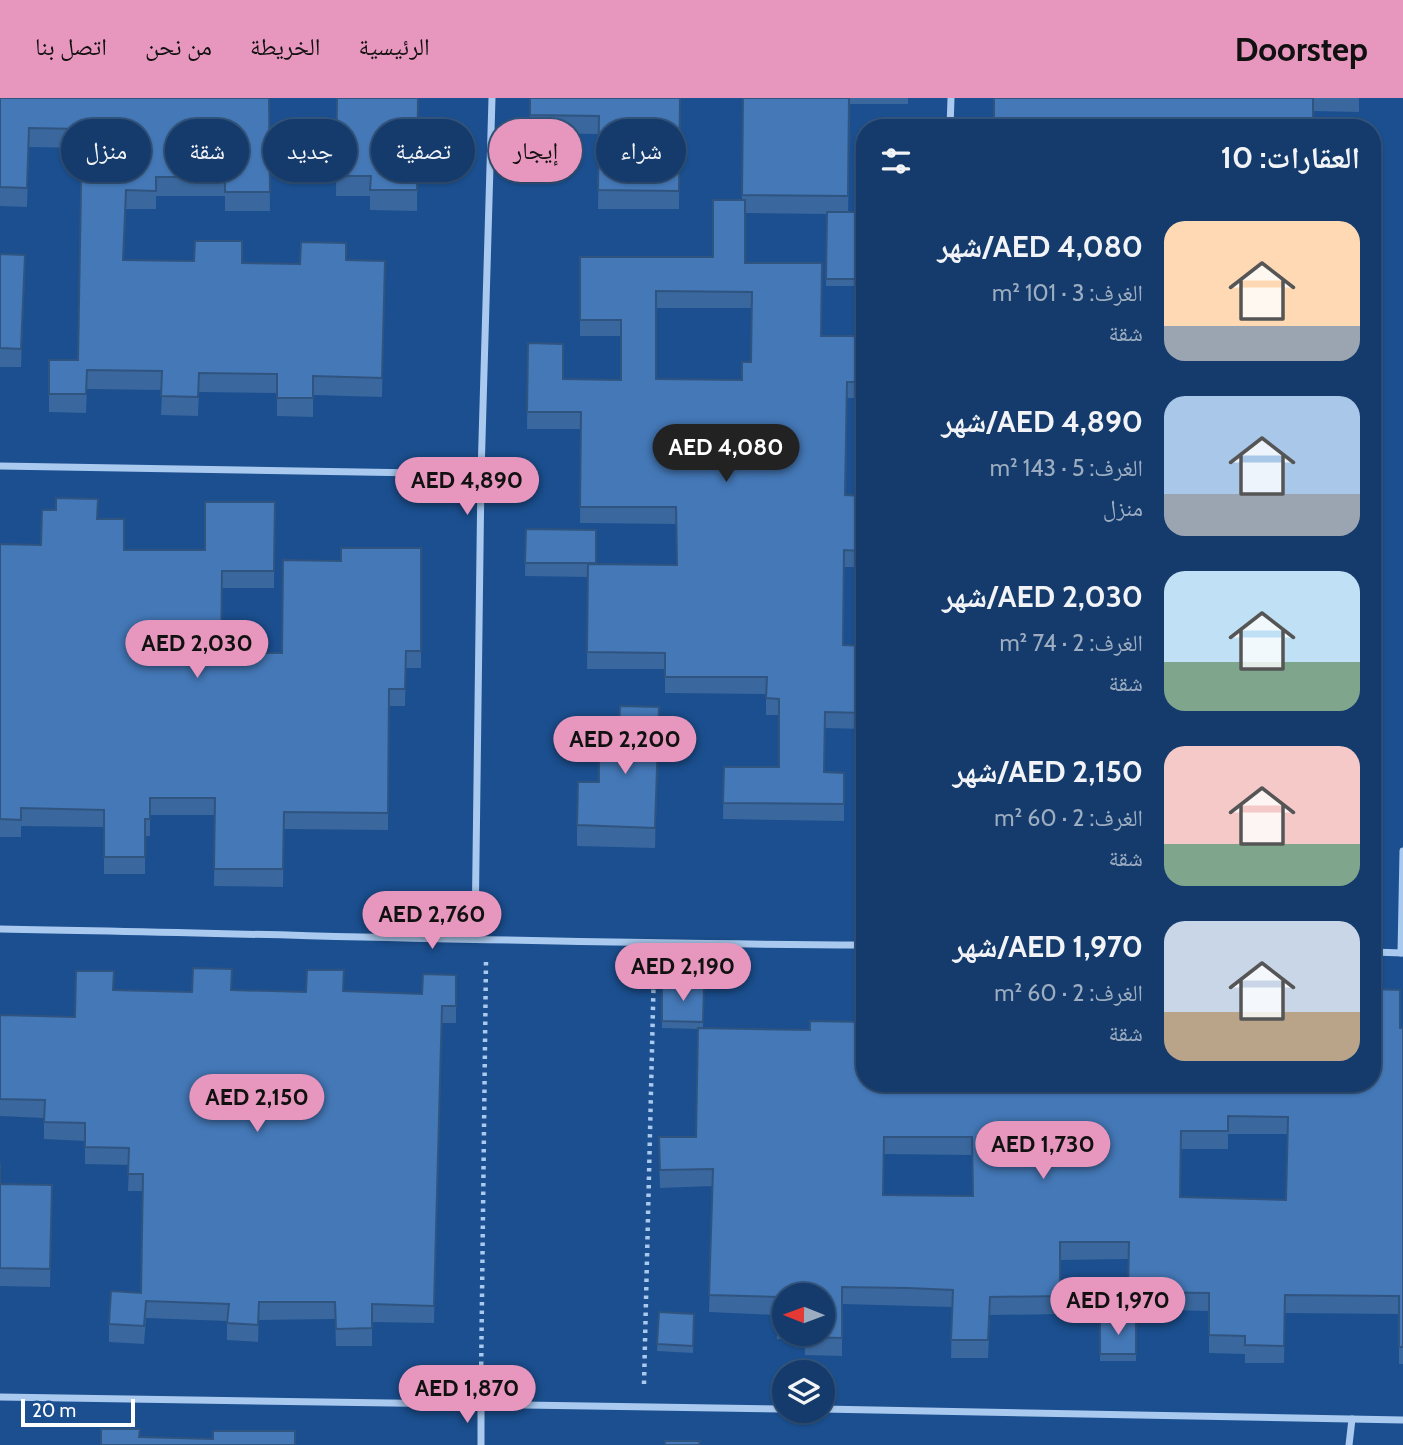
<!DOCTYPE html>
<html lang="ar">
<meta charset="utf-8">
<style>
:root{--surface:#143b6b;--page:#1d4271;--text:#f1f3f6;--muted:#9dadc1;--line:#33557e;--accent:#e797bd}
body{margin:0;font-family:Cabin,"Noto Naskh Arabic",sans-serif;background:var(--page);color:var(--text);direction:rtl;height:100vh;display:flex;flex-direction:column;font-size:26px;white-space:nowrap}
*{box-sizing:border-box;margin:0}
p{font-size:23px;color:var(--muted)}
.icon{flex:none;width:38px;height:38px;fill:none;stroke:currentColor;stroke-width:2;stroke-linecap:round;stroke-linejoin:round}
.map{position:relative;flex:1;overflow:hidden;direction:ltr}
.panel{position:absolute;left:856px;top:21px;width:525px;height:973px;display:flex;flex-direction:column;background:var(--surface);border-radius:28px;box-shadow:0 2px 5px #0004,0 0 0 2px var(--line);direction:rtl}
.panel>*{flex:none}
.guide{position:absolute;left:21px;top:21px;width:665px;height:63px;direction:rtl;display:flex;gap:14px}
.needle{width:46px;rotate:271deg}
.buttons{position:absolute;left:772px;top:1185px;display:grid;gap:14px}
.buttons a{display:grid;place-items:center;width:63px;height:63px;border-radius:50%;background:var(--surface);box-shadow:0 2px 5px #0004,0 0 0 2px var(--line);font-size:35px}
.scale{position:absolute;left:21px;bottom:18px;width:114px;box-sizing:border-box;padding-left:7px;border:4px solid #fff;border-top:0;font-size:19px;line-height:24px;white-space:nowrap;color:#fff;-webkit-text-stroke:5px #1b4f8f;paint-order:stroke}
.price{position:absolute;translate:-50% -60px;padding:0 16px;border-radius:24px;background:var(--accent);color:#111;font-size:23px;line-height:46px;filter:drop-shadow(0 2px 4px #0008)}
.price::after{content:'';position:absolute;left:50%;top:42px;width:21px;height:16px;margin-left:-10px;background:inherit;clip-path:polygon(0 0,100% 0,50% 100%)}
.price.selected{background:#222;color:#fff}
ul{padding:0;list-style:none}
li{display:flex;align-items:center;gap:21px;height:175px;padding:0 21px}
li span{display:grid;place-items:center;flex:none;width:196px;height:140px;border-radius:21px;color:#555}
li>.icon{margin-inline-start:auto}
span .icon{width:84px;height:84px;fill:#fffc;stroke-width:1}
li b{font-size:30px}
h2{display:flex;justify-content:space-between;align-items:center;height:84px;padding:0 21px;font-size:30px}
.tag{padding:0 24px;border-radius:32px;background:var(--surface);box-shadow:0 2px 5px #0004,0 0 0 2px var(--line);font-size:24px;line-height:63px}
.tag.selected{background:var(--accent);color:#111}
header{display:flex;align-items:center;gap:42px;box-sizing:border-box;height:98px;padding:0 35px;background:var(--accent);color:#111}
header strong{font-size:33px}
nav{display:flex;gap:38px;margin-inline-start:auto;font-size:24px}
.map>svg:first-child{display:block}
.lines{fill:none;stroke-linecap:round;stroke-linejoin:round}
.path{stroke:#a9c9ee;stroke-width:4.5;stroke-dasharray:3.5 5;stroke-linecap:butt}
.minor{stroke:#a9c9ee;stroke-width:7}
.wall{fill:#3a679d;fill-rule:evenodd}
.shaded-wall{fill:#305480}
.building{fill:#4478b7;stroke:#305480;stroke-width:2;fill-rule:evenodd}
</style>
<header>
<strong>Doorstep</strong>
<nav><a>الرئيسية</a><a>الخريطة</a><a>من نحن</a><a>اتصل بنا</a></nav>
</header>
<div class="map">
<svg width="1403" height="1347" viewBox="0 0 1403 1347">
<rect width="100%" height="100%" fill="#1b4f8f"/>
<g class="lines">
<g class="path">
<polyline points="481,1284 486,862"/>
<polyline points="644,1286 654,868"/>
</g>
<g class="minor">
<polyline points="950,30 951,0"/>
<polyline points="0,368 481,376"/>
<path d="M0,831C288,836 576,846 864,847"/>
<polyline points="475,839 481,376 492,0"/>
<polyline points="1372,854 1403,855"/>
<polyline points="1401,855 1403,753"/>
<polyline points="0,1299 784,1311"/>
<polyline points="822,1311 1403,1322"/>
<polyline points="481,1347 481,1307"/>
<polyline points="1349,1347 1352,1321"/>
</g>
</g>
<g class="wall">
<polygon points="0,0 269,0 270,113 225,113 225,98 156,98 156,111 126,111 124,162 300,166 346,162 385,182 382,299 313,297 313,319 277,318 277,295 199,294 198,318 161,317 162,292 87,291 86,315 49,314 49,262 78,262 82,50 29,49 27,109 0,108"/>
<polygon points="337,0 418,0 417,113 370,112 370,98 336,98"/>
<polygon points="530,0 680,0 679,111 598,111 599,36 530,35"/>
<path d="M743,0H908V6H850L848,114H864V188H826L827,116L745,115V165L821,238H864V300H847L846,397L864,398V469H844L843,547L864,548V631L825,630L824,674L844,675V723L723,721L724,669H779V617H766V596L665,595V571H587L588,479L525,478L526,431L596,466L676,467V426L580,425L581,331H527L528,245L563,281L621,282V238H580V159H713L742,102ZM656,210H752L751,264L742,282L656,281Z"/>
<polygon points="994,0 1359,0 1359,14 1313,13 1313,30 994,30"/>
<polygon points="0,156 25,175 21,269 0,269"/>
<polygon points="275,404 274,490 222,490 222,555 282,555 341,463 421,450 421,570 406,570 405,608 389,608 388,732 284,731 283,789 214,788 215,717 150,717 150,738 145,738 145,776 104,776 104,729 21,728 21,739 0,739 0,446 41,447 97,421 124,452 205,452"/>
<polygon points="659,629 655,750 577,748 577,727 599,684"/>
<polygon points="456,877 456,925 442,925 434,1225 372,1224 372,1248 336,1248 335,1221 259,1222 258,1244 227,1242 227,1223 146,1220 144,1246 109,1244 109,1226 141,1195 143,1093 128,1093 129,1067 85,1066 85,1043 44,1041 44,1020 0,1018 0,917 75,919 114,892 192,894 232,892 306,894 344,893 422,896"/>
<path d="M662,887L704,888L703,930L864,985H1372L1400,930H1403V1266H1399V1216L1285,1215L1284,1265H1245V1256L1209,1255V1213L1128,1211L1129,1161L1060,1162V1216L990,1217L988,1260H951L952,1209L842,1206V1258L805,1257V1241H777V1217L709,1214L713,1088L660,1090L659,1057L696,1039L698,931L662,930ZM1228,1036H1288L1286,1102L1180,1099L1181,1051H1228ZM884,1056L972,1057L973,1098L883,1097ZM784,1197L822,1236H784Z"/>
<polygon points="0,1065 1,1086 52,1087 50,1189 0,1188"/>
<polygon points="659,1214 694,1216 693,1255 657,1253"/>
<rect x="1100" y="1222" width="36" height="41"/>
</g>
<g class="shaded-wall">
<polygon points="126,92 126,111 123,181 123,162"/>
<polygon points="25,157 25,175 21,269 21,251"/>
<polygon points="659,609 659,629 655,750 655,730"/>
<polygon points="259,1204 259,1222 258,1244 258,1227"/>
</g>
<g class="building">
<polygon points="0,0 269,0 270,94 225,94 225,79 156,79 156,93 126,92 123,162 194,163 195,143 242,143 242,165 300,166 301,144 346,145 346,162 385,163 382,280 313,278 313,300 277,300 277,276 199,275 198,299 161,298 162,273 87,272 86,296 49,296 49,262 78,262 82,31 29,30 27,90 0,89"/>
<polygon points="337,0 418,0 417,92 370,92 371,78 336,78"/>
<polygon points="530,0 680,0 679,93 598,92 599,18 530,17"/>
<polygon points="743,0 849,0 848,98 742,97"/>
<polygon points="994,0 1313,0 1313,30 1050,30 1050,25 994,25"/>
<path d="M713,102H745V165H822L821,238H864V284H847L845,397L864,398V453L844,452L843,547L864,548V615L825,614L824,674L844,675V706L723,705L724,669H779V601L766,600L767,579H665V555L587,554L588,466L677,467L676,409H580L581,314H527L528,245L563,246V281L621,282V222H580V159H713ZM656,193L752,194L751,264H742V282L656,281Z"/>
<polygon points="827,114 864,114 864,181 826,181"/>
<polygon points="0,156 25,157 21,251 0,250"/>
<polygon points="56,400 98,401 97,421 124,421 124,452 205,452 205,404 275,404 274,473 222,473 221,555 282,555 283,462 341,463 341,450 421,450 421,553 406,553 405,591 389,591 388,715 284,714 283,771 214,771 215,700 150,700 150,721 145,721 145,759 104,759 104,712 21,710 21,722 0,721 0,446 41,447 42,412 56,412"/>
<polygon points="526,431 596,432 596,465 525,465"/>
<polygon points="620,608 659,609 655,730 577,727 578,684 599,684 599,659 618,659"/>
<polygon points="193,870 232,871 231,892 306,894 307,872 344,872 343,893 422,896 423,876 456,877 456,908 442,908 434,1208 372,1206 372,1230 336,1231 335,1204 259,1204 258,1227 227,1225 229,1206 146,1203 144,1228 109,1226 111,1193 141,1195 143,1076 128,1076 129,1050 85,1049 85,1025 44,1024 45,1002 0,1001 0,917 75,919 76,873 114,873 113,892 192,894"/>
<polygon points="662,887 704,888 703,924 662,923"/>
<path d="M1372,891L1400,892V930H1403V1249H1399V1198L1285,1197L1284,1248L1245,1247V1238L1209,1237V1195L1128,1194L1129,1144H1060V1198L990,1199L988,1242H951L953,1192L908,1190L842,1189V1240L805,1239V1236H822V1197H784V1223H777L778,1199L709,1197L713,1071L660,1072L659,1039H696L698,930L810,932V923L864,924V985H1372ZM1228,1018L1288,1019L1286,1102L1180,1099L1181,1033H1228ZM884,1039H972L973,1098L883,1097Z"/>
<polygon points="0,1065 0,1086 52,1087 50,1171 0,1170"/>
<polygon points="659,1214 694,1216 693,1248 657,1246"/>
<rect x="1100" y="1222" width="36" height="34"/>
<polygon points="101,1331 140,1331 139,1339 213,1341 213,1333 295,1333 295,1347 101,1347"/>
<polygon points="665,1343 700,1343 699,1347 665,1347"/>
</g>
</svg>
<div class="buttons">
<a><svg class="needle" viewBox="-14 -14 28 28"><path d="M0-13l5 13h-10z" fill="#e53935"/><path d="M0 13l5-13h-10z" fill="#9dadc1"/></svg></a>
<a><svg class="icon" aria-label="layers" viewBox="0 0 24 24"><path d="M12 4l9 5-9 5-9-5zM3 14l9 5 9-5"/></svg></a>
</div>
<div class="scale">20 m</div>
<b class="price selected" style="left:726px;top:386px">AED 4,080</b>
<b class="price" style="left:467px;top:419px">AED 4,890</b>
<b class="price" style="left:197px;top:582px">AED 2,030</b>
<b class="price" style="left:625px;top:678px">AED 2,200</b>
<b class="price" style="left:432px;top:853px">AED 2,760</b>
<b class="price" style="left:683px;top:905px">AED 2,190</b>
<b class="price" style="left:257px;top:1036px">AED 2,150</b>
<b class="price" style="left:1043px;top:1083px">AED 1,730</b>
<b class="price" style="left:1118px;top:1239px">AED 1,970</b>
<b class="price" style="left:467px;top:1327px">AED 1,870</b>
<div class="guide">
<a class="tag">شراء</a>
<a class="tag selected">إيجار</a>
<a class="tag">تصفية</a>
<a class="tag">جديد</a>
<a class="tag">شقة</a>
<a class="tag">منزل</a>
</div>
<section class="panel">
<h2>العقارات: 10<svg class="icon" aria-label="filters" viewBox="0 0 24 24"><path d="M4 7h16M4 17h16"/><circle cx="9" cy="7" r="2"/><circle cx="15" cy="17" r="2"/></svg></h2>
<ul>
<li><span style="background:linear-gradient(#ffd9b3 75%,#9aa5b1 0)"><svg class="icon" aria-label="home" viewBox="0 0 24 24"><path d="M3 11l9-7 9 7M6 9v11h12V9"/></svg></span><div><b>AED 4,080/شهر</b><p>الغرف: 3 · 101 m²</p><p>شقة</p></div></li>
<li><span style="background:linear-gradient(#a9c7e8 70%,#9aa5b1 0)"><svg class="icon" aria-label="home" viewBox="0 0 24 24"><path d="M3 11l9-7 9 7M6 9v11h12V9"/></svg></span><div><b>AED 4,890/شهر</b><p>الغرف: 5 · 143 m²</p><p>منزل</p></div></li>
<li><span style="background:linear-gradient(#bfe0f5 65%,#7fa58c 0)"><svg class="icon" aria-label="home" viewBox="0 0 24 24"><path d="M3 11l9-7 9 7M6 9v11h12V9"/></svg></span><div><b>AED 2,030/شهر</b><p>الغرف: 2 · 74 m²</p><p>شقة</p></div></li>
<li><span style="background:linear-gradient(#f6c9c9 70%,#7fa58c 0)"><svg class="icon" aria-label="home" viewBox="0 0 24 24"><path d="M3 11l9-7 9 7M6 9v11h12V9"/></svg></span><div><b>AED 2,150/شهر</b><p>الغرف: 2 · 60 m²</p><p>شقة</p></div></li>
<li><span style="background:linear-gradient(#c9d6e8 65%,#b9a48a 0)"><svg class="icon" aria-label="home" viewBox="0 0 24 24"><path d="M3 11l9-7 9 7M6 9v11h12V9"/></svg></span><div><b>AED 1,970/شهر</b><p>الغرف: 2 · 60 m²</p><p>شقة</p></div></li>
</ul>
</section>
</div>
